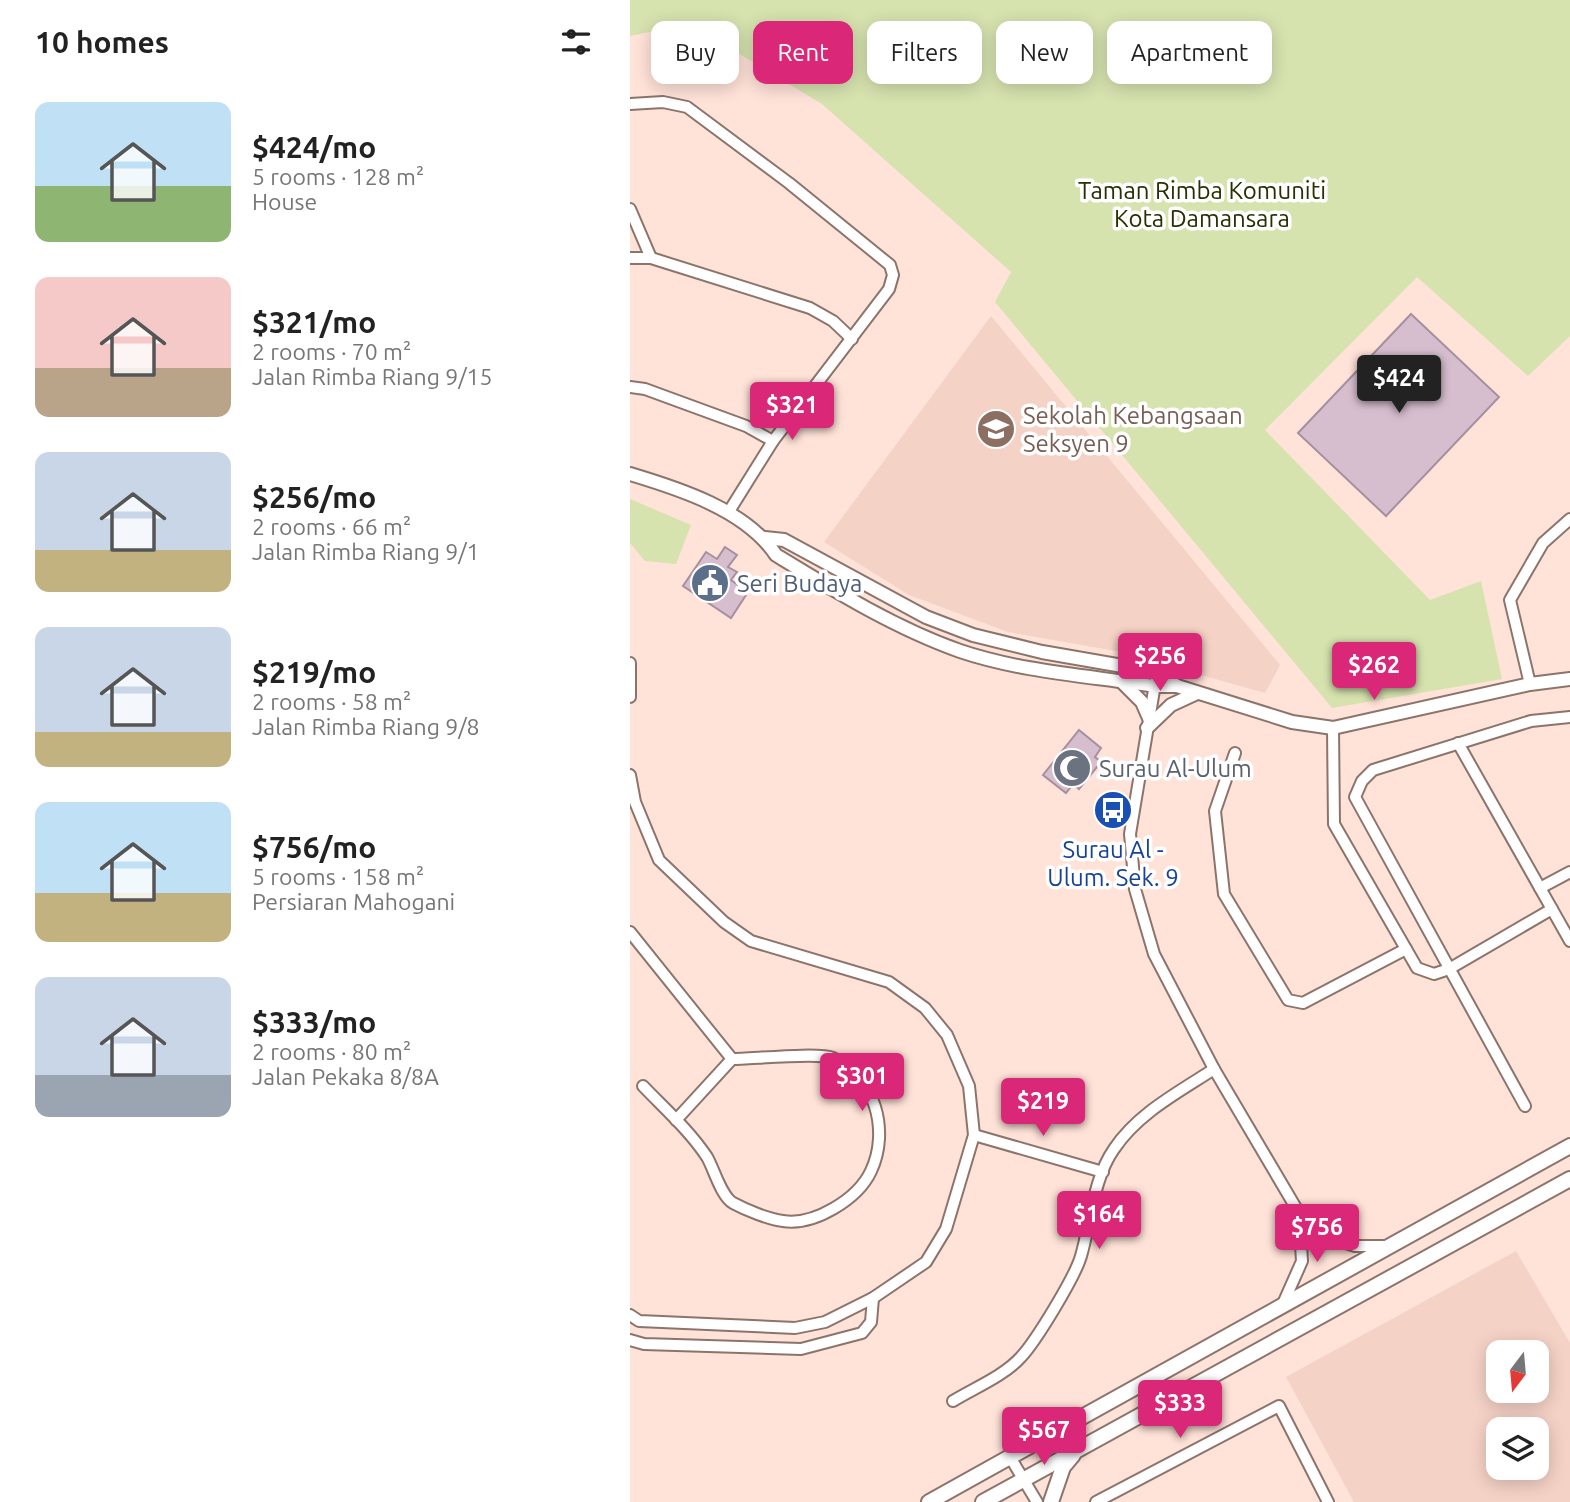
<!DOCTYPE html>
<meta charset="utf-8">
<style>
:root{--surface:#fff;--page:#f2f2f2;--text:#222;--muted:#767676;--accent:#db2777}
body{margin:0;font-family:Ubuntu,sans-serif;background:var(--page);color:var(--text);height:100vh;display:flex;flex-direction:column;font-size:26px;white-space:nowrap}
*{box-sizing:border-box;margin:0}
p{font-size:23px;color:var(--muted)}
.icon{flex:none;width:38px;height:38px;fill:none;stroke:currentColor;stroke-width:2;stroke-linecap:round;stroke-linejoin:round}
.map{position:relative;flex:1;overflow:hidden}
.drawer{display:flex;flex-direction:column;background:var(--surface);width:630px}
.drawer>*{flex:none}
.hud{position:absolute;left:21px;top:21px;width:665px;height:63px;display:flex;gap:14px}
.needle{width:46px;rotate:196deg}
.controls{position:absolute;left:856px;top:1340px;display:grid;gap:14px}
.controls a{display:grid;place-items:center;width:63px;height:63px;border-radius:14px;background:var(--surface);box-shadow:0 4px 18px #0003;font-size:35px}
.price{position:absolute;translate:-50% -60px;padding:0 16px;border-radius:7px;background:var(--accent);color:#fff;font-size:23px;line-height:46px;filter:drop-shadow(0 2px 4px #0008)}
.price::after{content:'';position:absolute;left:50%;top:42px;width:21px;height:16px;margin-left:-10px;background:inherit;clip-path:polygon(0 0,100% 0,50% 100%)}
.price.active{background:#222;color:#fff}
ul{padding:0;list-style:none}
li{display:flex;align-items:center;gap:21px;height:175px;padding:0 35px}
li span{display:grid;place-items:center;flex:none;width:196px;height:140px;border-radius:14px;color:#555}
li>.icon{margin-inline-start:auto}
span .icon{width:84px;height:84px;fill:#fffc;stroke-width:1}
li b{font-size:30px}
h2{display:flex;justify-content:space-between;align-items:center;height:84px;padding:0 35px;font-size:30px}
.tag{padding:0 24px;border-radius:14px;background:var(--surface);box-shadow:0 4px 18px #0003;font-size:24px;line-height:63px}
.tag.active{background:var(--accent);color:#fff}
main{display:flex;flex:1;min-height:0}
.map>svg:first-child{display:block}
.built{fill:#f5d2c6;fill-rule:evenodd}
.green{fill:#d6e3af}
.building{fill:#d6becf;stroke:#a690a0;stroke-width:2}
.lines{fill:none;stroke-linecap:round;stroke-linejoin:round}
.minor-casing{stroke:#8d746b;stroke-width:14}
.tertiary-casing{stroke:#8d746b;stroke-width:16}
.secondary-casing{stroke:#8d746b;stroke-width:18}
.minor{stroke:#fff;stroke-width:10}
.tertiary{stroke:#fff;stroke-width:12}
.secondary{stroke:#fff;stroke-width:14}
.labels{text-anchor:middle;dominant-baseline:central;stroke-width:7;stroke-linejoin:round;paint-order:stroke}
.park-label{font-size:24px;fill:#272f03;stroke:#fff}
.education-label{font-size:24px;fill:#785e54;stroke:#fff;text-anchor:start}
.service-label{font-size:24px;fill:#4e5e75;stroke:#fff;text-anchor:start}
.worship-label{font-size:24px;fill:#5b616d;stroke:#fff;text-anchor:start}
.transit-label{font-size:24px;fill:#164399;stroke:#fff}
</style>
<main>
<section class="drawer">
<h2>10 homes<svg class="icon" aria-label="filters" viewBox="0 0 24 24"><path d="M4 7h16M4 17h16"/><circle cx="9" cy="7" r="2"/><circle cx="15" cy="17" r="2"/></svg></h2>
<ul>
<li><span style="background:linear-gradient(#bfe0f5 60%,#8fb573 0)"><svg class="icon" aria-label="home" viewBox="0 0 24 24"><path d="M3 11l9-7 9 7M6 9v11h12V9"/></svg></span><div><b>$424/mo</b><p>5 rooms · 128 m²</p><p>House</p></div></li>
<li><span style="background:linear-gradient(#f6c9c9 65%,#b9a48a 0)"><svg class="icon" aria-label="home" viewBox="0 0 24 24"><path d="M3 11l9-7 9 7M6 9v11h12V9"/></svg></span><div><b>$321/mo</b><p>2 rooms · 70 m²</p><p>Jalan Rimba Riang 9/15</p></div></li>
<li><span style="background:linear-gradient(#c9d6e8 70%,#c2b280 0)"><svg class="icon" aria-label="home" viewBox="0 0 24 24"><path d="M3 11l9-7 9 7M6 9v11h12V9"/></svg></span><div><b>$256/mo</b><p>2 rooms · 66 m²</p><p>Jalan Rimba Riang 9/1</p></div></li>
<li><span style="background:linear-gradient(#c9d6e8 75%,#c2b280 0)"><svg class="icon" aria-label="home" viewBox="0 0 24 24"><path d="M3 11l9-7 9 7M6 9v11h12V9"/></svg></span><div><b>$219/mo</b><p>2 rooms · 58 m²</p><p>Jalan Rimba Riang 9/8</p></div></li>
<li><span style="background:linear-gradient(#bfe0f5 65%,#c2b280 0)"><svg class="icon" aria-label="home" viewBox="0 0 24 24"><path d="M3 11l9-7 9 7M6 9v11h12V9"/></svg></span><div><b>$756/mo</b><p>5 rooms · 158 m²</p><p>Persiaran Mahogani</p></div></li>
<li><span style="background:linear-gradient(#c9d6e8 70%,#9aa5b1 0)"><svg class="icon" aria-label="home" viewBox="0 0 24 24"><path d="M3 11l9-7 9 7M6 9v11h12V9"/></svg></span><div><b>$333/mo</b><p>2 rooms · 80 m²</p><p>Jalan Pekaka 8/8A</p></div></li>
</ul>
</section>
<div class="map">
<svg width="940" height="1502" viewBox="0 0 940 1502">
<rect width="100%" height="100%" fill="#ffe2d8"/>
<g class="built">
<polygon points="361,316 650,665 635,693 486,651 378,632 279,595 194,542"/>
<path d="M886,1251L940,1343V1502H724L656,1377ZM868,1353H906V1391H868ZM868,1430H906V1468H868Z"/>
</g>
<g class="green">
<polygon points="0,0 940,0 940,336 898,376 787,277 635,430 800,600 851,581 872,679 702,708 365,302 381,272 192,104 60,24 0,36"/>
<polygon points="0,499 61,525 46,564 15,561 0,543"/>
</g>
<g class="building">
<polygon points="781,314 869,397 756,516 668,433"/>
<polygon points="95,547 107,555 98,567 107,572 101,580 118,592 101,618 53,586 76,552 87,559"/>
<polygon points="449,730 471,748 465,757 471,762 449,789 443,784 436,793 413,775"/>
</g>
<g class="lines">
<defs>
<g id="minor">
<polyline points="0,104 33,102 57,107 159,183 260,265 263,275 259,289 143,441 116,426 15,389 0,387"/>
<polyline points="0,209 21,258"/>
<polyline points="0,258 21,258 180,308 203,321 222,339"/>
<polyline points="98,513 143,441"/>
<polyline points="209,593 218,576"/>
<polyline points="0,663 0,697"/>
<polyline points="526,678 500,834 505,889 524,954 584,1069 669,1213 695,1236 725,1246 758,1246"/>
<polyline points="900,684 880,600 913,543 940,519"/>
<polyline points="703,728 704,824 787,968 804,974 819,969 922,909"/>
<polyline points="828,743 940,941"/>
<polyline points="605,753 585,811 594,894 658,1000 673,1003 776,949"/>
<polyline points="0,775 5,802 29,860 94,922 121,941 259,982 295,1008 317,1035 339,1086 344,1135 316,1229 296,1262 243,1298 195,1322 165,1328 9,1321 0,1315"/>
<polyline points="910,888 940,872"/>
<path d="M0,932L102,1059C121,1059 189,1052 203,1058C245,1076 260,1131 241,1171C228,1199 184,1226 153,1221C138,1219 116,1210 103,1203C91,1196 84,1169 77,1157C59,1130 35,1109 13,1086"/>
<polyline points="895,1106 725,797 732,781 743,770 901,721 940,717"/>
<polyline points="46,1120 102,1059"/>
<polyline points="344,1135 473,1172"/>
<polyline points="652,1306 672,1261 669,1213"/>
<polyline points="0,1340 14,1344 171,1349 232,1333 241,1322 243,1298"/>
<path d="M323,1401C344,1388 374,1376 391,1357C406,1341 445,1277 451,1256C461,1222 463,1179 484,1149C508,1113 549,1092 584,1069"/>
<polyline points="380,1457 407,1502"/>
<polyline points="466,1502 649,1406 698,1502"/>
</g>
<g id="tertiary">
<path d="M0,474C50,489 116,510 146,555C205,591 265,628 330,651C392,672 461,676 524,686H547L662,722L703,728L900,684L940,679"/>
<polyline points="135,538 154,540 296,617 343,635 412,652 527,672 547,686"/>
<polyline points="493,683 512,702 519,718"/>
<polyline points="517,728 541,705 567,693"/>
</g>
<g id="secondary">
<polyline points="299,1502 940,1146"/>
<polyline points="353,1502 940,1179"/>
<polyline points="421,1502 433,1467 443,1455"/>
</g>
</defs>
<use href="#minor" class="minor-casing"/>
<use href="#tertiary" class="tertiary-casing"/>
<use href="#secondary" class="secondary-casing"/>
<use href="#minor" class="minor"/>
<use href="#tertiary" class="tertiary"/>
<use href="#secondary" class="secondary"/>
</g>
<defs>
<symbol id="school-disc" viewBox="-11 -11 22 22"><circle r="9.5" fill="#8d6e63" stroke="#fff"/><path d="M0-5L7-2L0 1L-7-2ZM-4 1L0 2.5L4 1V4Q0 6-4 4Z" fill="#fff"/></symbol>
<symbol id="civic-disc" viewBox="-11 -11 22 22"><circle r="9.5" fill="#5c6f8a" stroke="#fff"/><path d="M-.6-6.5H3V-4.5H.6V-3L4-1V1h2V6H-6V1h2V-1L-.6-3ZM-1.2 2.5V6h2.4V2.5Z" fill="#fff"/></symbol>
<symbol id="mosque-disc" viewBox="-11 -11 22 22"><circle r="9.5" fill="#6b7280" stroke="#fff"/><path d="M3.5-4.9A6 6 0 1 0 3.5 4.9A5 5 0 1 1 3.5-4.9Z" fill="#fff"/></symbol>
<symbol id="bus-disc" viewBox="-11 -11 22 22"><circle r="9.5" fill="#1a4fb4" stroke="#fff"/><path d="M-5-6H5V4H4V6H2V4H-2V6H-4V4H-5ZM-3.5-4V0h7V-4ZM-3.5 1.2v1.5H-2V1.2ZM2 1.2v1.5H3.5V1.2Z" fill="#fff"/></symbol>
</defs>
<g fill-rule="evenodd">
<use href="#school-disc" x="344" y="407" width="44" height="44"/>
<use href="#civic-disc" x="58" y="561" width="44" height="44"/>
<use href="#mosque-disc" x="420" y="746" width="44" height="44"/>
<use href="#bus-disc" x="461" y="788" width="44" height="44"/>
</g>
<g class="labels">
<g class="park-label">
<text x="572" y="190">Taman Rimba Komuniti<tspan x="572" dy="28">Kota Damansara</tspan></text>
</g>
<g class="education-label">
<text x="393" y="415">Sekolah Kebangsaan<tspan x="393" dy="28">Seksyen 9</tspan></text>
</g>
<g class="service-label">
<text x="107" y="583">Seri Budaya</text>
</g>
<g class="worship-label">
<text x="469" y="768">Surau Al-Ulum</text>
</g>
<g class="transit-label">
<text x="483" y="849">Surau Al -<tspan x="483" dy="28">Ulum. Sek. 9</tspan></text>
</g>
</g>
</svg>
<div class="controls">
<a><svg class="needle" viewBox="-14 -14 28 28"><path d="M0-13l5 13h-10z" fill="#e53935"/><path d="M0 13l5-13h-10z" fill="#767676"/></svg></a>
<a><svg class="icon" aria-label="layers" viewBox="0 0 24 24"><path d="M12 4l9 5-9 5-9-5zM3 14l9 5 9-5"/></svg></a>
</div>
<b class="price active" style="left:769px;top:415px">$424</b>
<b class="price" style="left:162px;top:442px">$321</b>
<b class="price" style="left:530px;top:693px">$256</b>
<b class="price" style="left:744px;top:702px">$262</b>
<b class="price" style="left:232px;top:1113px">$301</b>
<b class="price" style="left:413px;top:1138px">$219</b>
<b class="price" style="left:469px;top:1251px">$164</b>
<b class="price" style="left:687px;top:1264px">$756</b>
<b class="price" style="left:550px;top:1440px">$333</b>
<b class="price" style="left:414px;top:1467px">$567</b>
<div class="hud">
<a class="tag">Buy</a>
<a class="tag active">Rent</a>
<a class="tag">Filters</a>
<a class="tag">New</a>
<a class="tag">Apartment</a>
</div>
</div>
</main>
